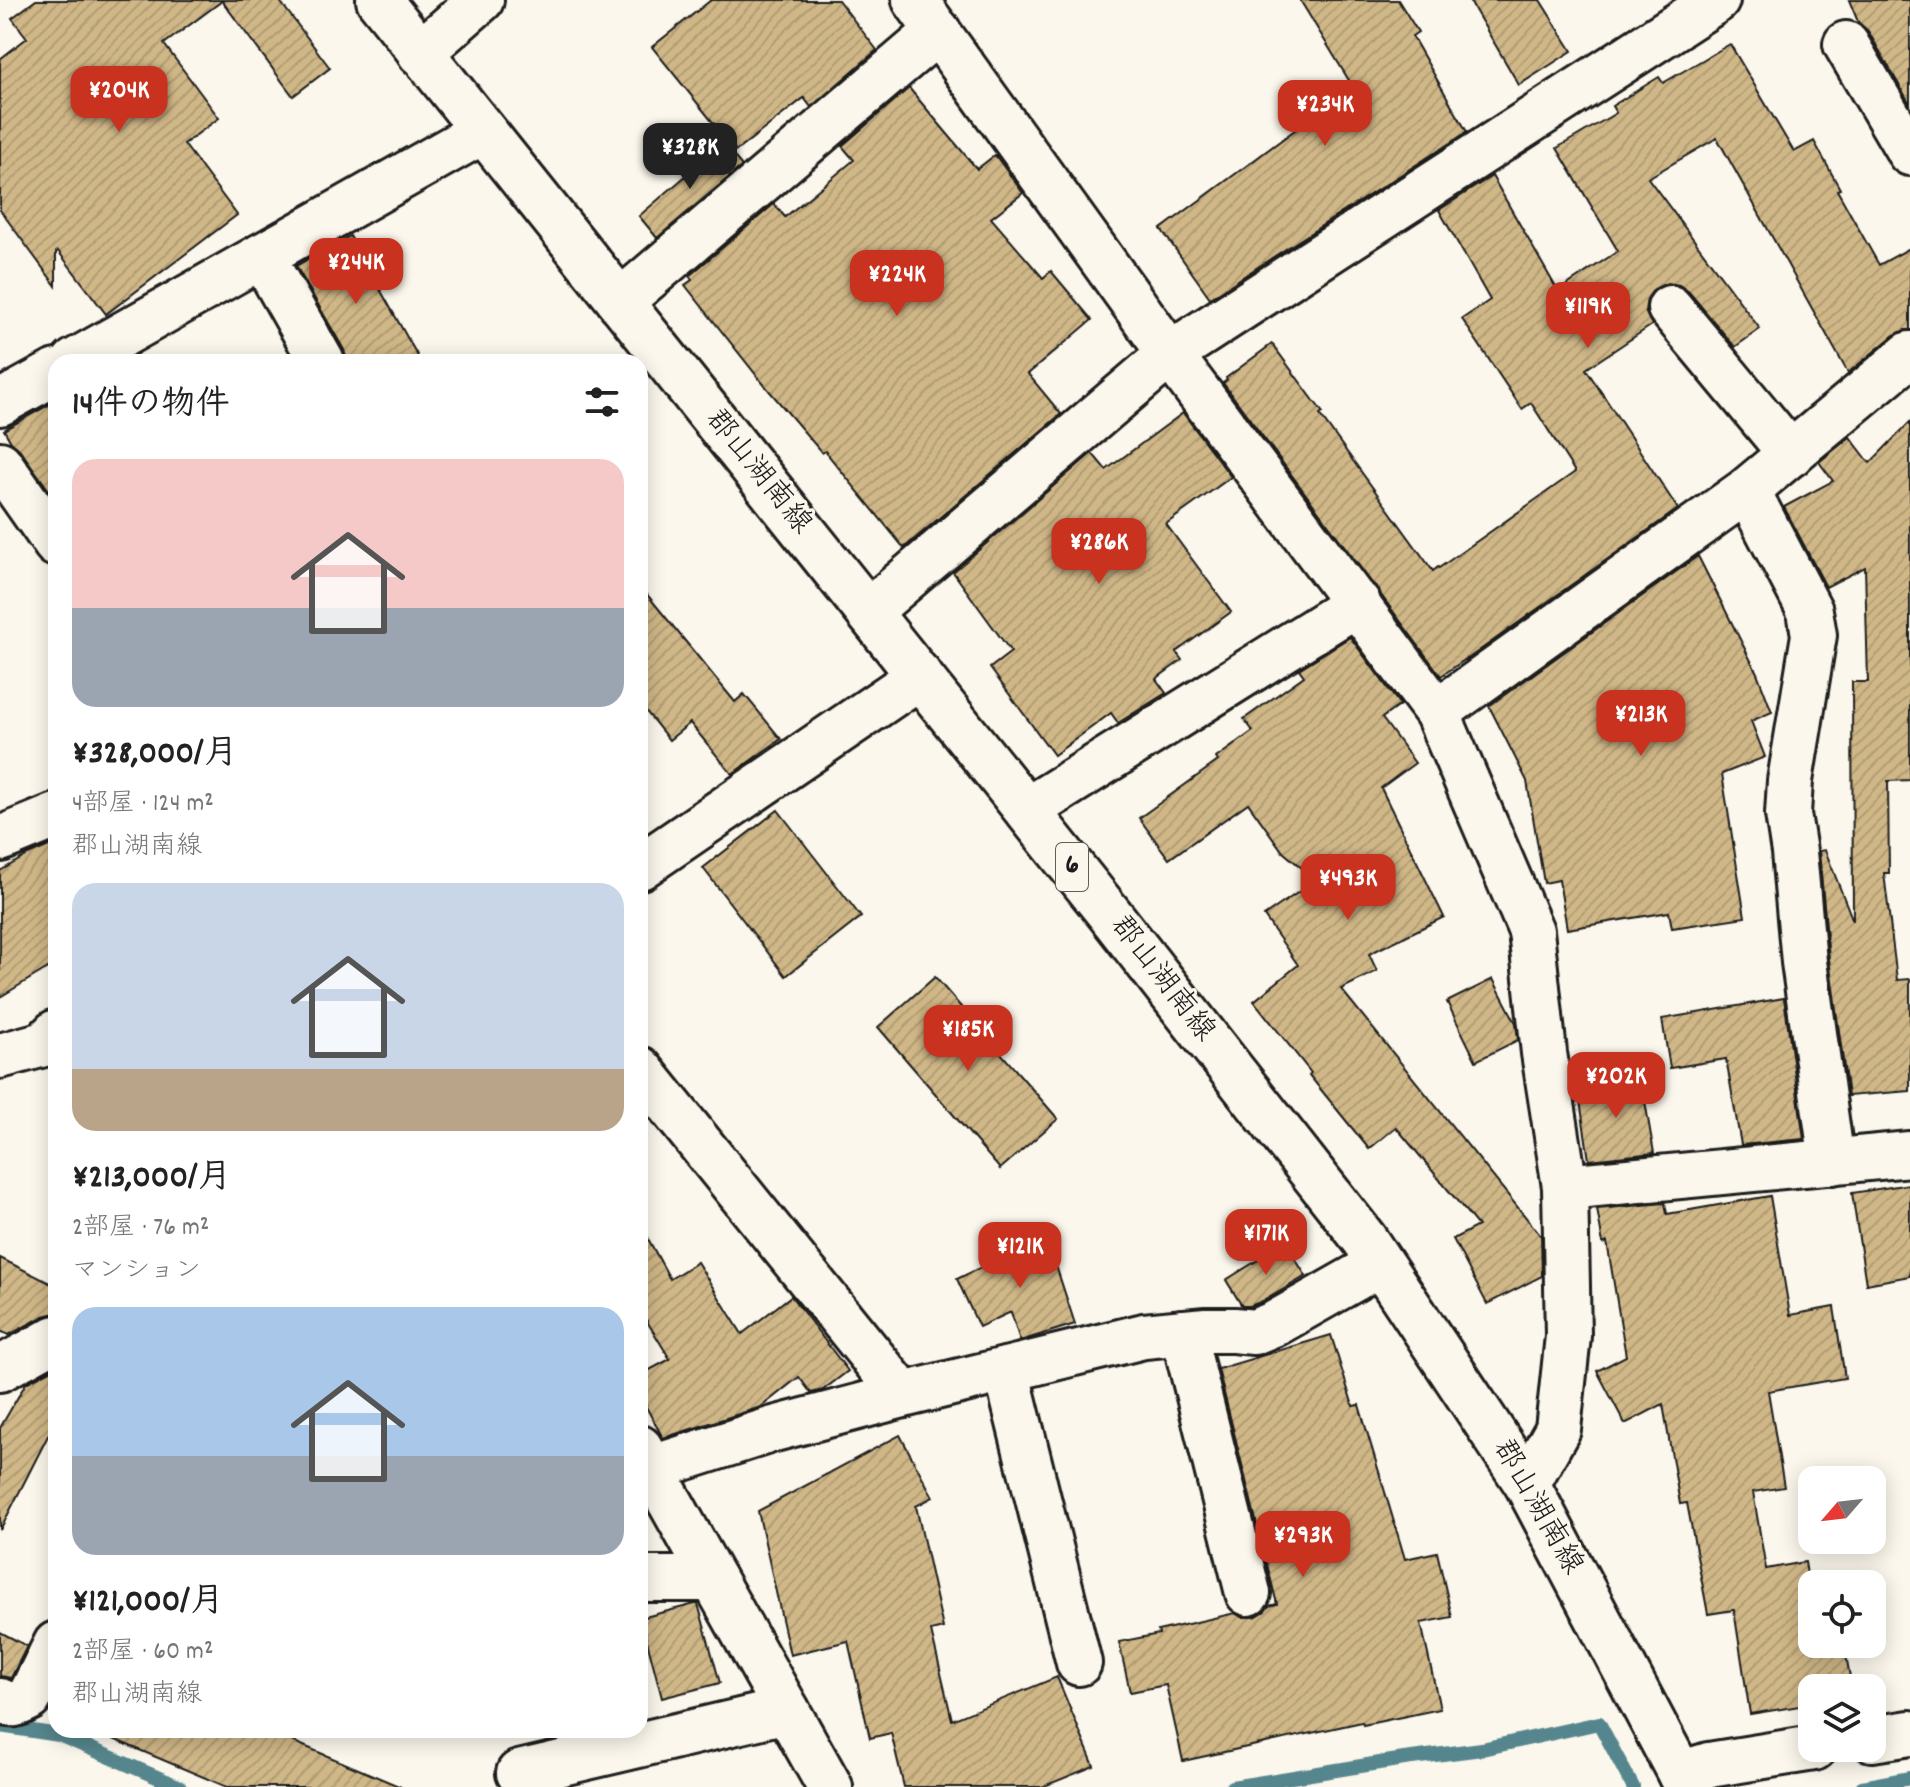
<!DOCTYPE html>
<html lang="ja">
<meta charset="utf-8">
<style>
:root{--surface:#fff;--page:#f6f6f6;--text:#222;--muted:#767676;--accent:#c8321e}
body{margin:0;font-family:Dekko,"Klee One",sans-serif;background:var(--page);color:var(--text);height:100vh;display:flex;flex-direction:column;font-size:30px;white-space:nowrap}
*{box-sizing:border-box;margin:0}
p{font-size:26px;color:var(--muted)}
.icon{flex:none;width:44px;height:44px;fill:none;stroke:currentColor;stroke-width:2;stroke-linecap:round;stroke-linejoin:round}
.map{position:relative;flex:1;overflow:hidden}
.sheet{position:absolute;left:48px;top:354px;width:600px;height:1384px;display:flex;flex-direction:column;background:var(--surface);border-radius:24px;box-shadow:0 4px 20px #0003}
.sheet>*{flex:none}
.needle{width:52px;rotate:242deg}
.fabs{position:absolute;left:1798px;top:1466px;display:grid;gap:16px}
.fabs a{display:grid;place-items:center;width:88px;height:88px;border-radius:16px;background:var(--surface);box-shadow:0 4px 20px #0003;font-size:40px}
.price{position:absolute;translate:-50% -68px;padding:0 18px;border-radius:16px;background:var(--accent);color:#fff;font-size:26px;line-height:52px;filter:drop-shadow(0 2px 4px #0008)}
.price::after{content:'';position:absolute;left:50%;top:48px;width:24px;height:18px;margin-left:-12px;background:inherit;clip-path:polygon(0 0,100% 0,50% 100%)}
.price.on{background:#222;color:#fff}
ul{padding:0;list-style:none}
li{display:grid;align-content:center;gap:16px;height:424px;padding:0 24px}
li span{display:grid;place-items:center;height:248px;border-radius:24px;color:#555}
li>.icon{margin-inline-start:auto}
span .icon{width:144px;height:144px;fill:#fffc;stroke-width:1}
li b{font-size:34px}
h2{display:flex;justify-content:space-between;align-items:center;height:96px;padding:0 24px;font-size:34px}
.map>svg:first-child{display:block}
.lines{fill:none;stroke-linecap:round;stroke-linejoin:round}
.stream{stroke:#56868d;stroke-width:14}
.building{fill:url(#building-hatch);stroke:#1c1c1c;stroke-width:2}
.minor-casing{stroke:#1c1c1c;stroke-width:50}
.primary-casing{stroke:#1c1c1c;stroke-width:50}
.minor{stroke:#fbf7ec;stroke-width:44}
.primary{stroke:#fbf7ec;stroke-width:44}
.labels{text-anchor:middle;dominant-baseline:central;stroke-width:6;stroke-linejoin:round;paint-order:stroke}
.shield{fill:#fbf7ec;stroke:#5f5e5a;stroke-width:2}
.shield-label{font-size:28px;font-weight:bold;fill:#1c1c1c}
.street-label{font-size:30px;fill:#1c1c1c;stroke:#fbf7ec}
</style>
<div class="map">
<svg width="1910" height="1787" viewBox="0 0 1910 1787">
<defs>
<pattern id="building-hatch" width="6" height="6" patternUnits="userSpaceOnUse" patternTransform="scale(2)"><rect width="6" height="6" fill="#d0b787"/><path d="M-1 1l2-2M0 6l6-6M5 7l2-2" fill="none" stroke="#b29d74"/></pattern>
</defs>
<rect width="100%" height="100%" fill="#fbf7ec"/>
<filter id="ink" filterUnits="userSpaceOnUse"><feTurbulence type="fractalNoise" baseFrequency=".0125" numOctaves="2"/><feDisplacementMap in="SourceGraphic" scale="16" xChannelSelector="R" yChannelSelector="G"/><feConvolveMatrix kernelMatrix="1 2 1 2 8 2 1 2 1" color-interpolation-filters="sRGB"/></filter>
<g filter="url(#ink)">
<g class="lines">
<g class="stream">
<polyline points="0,1726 59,1735 180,1787"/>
<polyline points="1232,1787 1404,1759 1482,1749 1599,1723 1633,1787"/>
<polyline points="1862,1787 1910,1778"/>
</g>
</g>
<g class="building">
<polygon points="36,0 279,0 330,68 293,96 222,1 164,44 219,118 184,144 237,215 106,314 58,251 56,252 56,286 0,210 0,59 27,38 12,18"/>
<polygon points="711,0 838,0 877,50 811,107 804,98 736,151 652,47"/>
<polygon points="1300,0 1398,0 1418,32 1412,36 1467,132 1210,298 1161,229 1353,87"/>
<polygon points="1469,0 1540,0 1572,51 1519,85"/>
<polygon points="1849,0 1910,0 1910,104 1868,31 1858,22"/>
<polygon points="1730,44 1794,152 1814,141 1840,189 1837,190 1879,265 1910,248 1910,330 1905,330 1894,335 1848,373 1717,138 1648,178 1760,329 1735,347 1689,292 1679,285 1667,283 1654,289 1647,299 1645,311 1652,325 1586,369 1678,509 1466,660 1466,659 1441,676 1381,595 1379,589 1372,583 1223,383 1227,380 1226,378 1272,344 1323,413 1320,415 1433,571 1438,567 1439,568 1575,472 1531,403 1522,409 1462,319 1490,300 1439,210 1492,176 1558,291 1618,251 1557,148 1616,113 1612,106 1659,77 1663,83"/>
<polygon points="909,88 977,169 995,155 1023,193 991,218 1043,278 1051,271 1092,320 1028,374 1061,414 904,548 825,451 822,453 761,381 685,285 692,280 689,276 774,204 785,217 854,160 842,146"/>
<polygon points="723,144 742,166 657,238 639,216"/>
<polygon points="350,236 421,362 347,362 344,350 296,266"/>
<polygon points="56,401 56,500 20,450 11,442 4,430"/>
<polygon points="1183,413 1231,477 1166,524 1231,612 1176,652 1182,660 1156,679 1166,693 1118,723 1111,713 1054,755 990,668 1011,652 953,572 1092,453 1106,470"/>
<polygon points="1910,422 1910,780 1888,781 1889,873 1884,873 1897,980 1910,979 1910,1091 1848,1096 1829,959 1819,851 1825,850 1853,921 1852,682 1868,682 1865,567 1826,587 1784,507 1833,481 1819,462 1850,437 1870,463"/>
<polygon points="1698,556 1757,673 1772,712 1751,721 1765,757 1722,774 1745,917 1672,928 1669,912 1567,929 1559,880 1544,883 1527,781 1489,706"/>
<polygon points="640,586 735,702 744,694 781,739 732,774 690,723 669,740 640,704"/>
<polygon points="1350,637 1400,705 1382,718 1415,763 1381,788 1444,917 1369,954 1377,971 1341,989 1541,1236 1542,1276 1487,1304 1453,1239 1478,1226 1396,1127 1369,1149 1309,1075 1311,1073 1254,1001 1298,965 1264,916 1316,880 1283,852 1248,803 1169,859 1139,818 1218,761 1216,758 1253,731 1244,719 1304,676 1299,669"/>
<polygon points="778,810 861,917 786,976 703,868"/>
<polygon points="56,843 56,963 0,997 0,871 28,855"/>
<polygon points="935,977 1058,1119 1000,1169 878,1027"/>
<polygon points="1493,979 1516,1023 1518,1040 1476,1061 1447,1002"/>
<polygon points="1784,998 1804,1139 1741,1145 1726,1059 1670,1068 1662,1019"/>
<polygon points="1641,1078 1654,1153 1589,1160 1578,1088"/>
<polygon points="1910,1184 1910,1276 1866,1284 1852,1193"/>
<polygon points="1770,1196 1790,1315 1834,1307 1845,1378 1768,1391 1784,1487 1753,1492 1766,1569 1805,1562 1812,1606 1812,1644 1844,1644 1852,1688 1812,1688 1812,1704 1750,1714 1734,1610 1708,1614 1687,1503 1680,1504 1663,1404 1625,1424 1597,1371 1626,1356 1607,1242 1603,1244 1597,1209 1665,1203 1667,1214"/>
<polygon points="640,1224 670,1279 697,1262 742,1334 791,1296 848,1371 823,1390 811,1393 799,1377 761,1407 663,1438 640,1396 640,1375 670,1359 640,1310"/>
<polygon points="1046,1235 1075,1324 1020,1341 1011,1312 979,1327 957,1279 994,1261 991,1253"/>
<polygon points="1285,1243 1306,1276 1265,1300 1250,1306 1242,1306 1226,1280"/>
<polygon points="0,1258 56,1286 56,1313 44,1316 9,1335 0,1331"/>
<polygon points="1331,1335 1353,1406 1359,1405 1405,1559 1437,1552 1452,1617 1421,1623 1440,1709 1363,1725 1362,1722 1183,1761 1166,1685 1130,1692 1119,1642 1159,1634 1158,1631 1235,1613 1242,1617 1255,1617 1265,1611 1269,1606 1277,1604 1218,1369"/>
<polygon points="56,1367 56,1420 0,1530 0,1428 26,1383"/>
<polygon points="900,1435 933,1497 916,1506 943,1628 931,1631 952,1720 1057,1677 1094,1766 1042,1787 904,1787 891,1733 870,1738 848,1641 790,1655 758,1511"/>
<polygon points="695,1604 698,1604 720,1683 662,1698 641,1618"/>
<polygon points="0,1632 27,1646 11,1678 0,1676"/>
<polygon points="92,1730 266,1730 401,1787 227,1787"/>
</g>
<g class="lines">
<defs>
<g id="minor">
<polyline points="915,0 1170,354 1437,712 1531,931 1544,1053 1565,1187 1568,1336 1558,1429 1527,1484"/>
<polyline points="1846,44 1910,153"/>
<polyline points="420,53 481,0"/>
<polyline points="262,256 322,362"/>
<polyline points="620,302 938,31"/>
<polyline points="1670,308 1791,454"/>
<polyline points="74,362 483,131"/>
<polyline points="0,403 56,372"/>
<polyline points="0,464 56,544"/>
<polyline points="1747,490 1810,611 1814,635 1790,781 1788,814 1794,852 1804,962 1832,1162"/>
<polyline points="869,611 1170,354 1717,0"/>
<polyline points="1437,712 1747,490 1910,354"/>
<polyline points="1027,810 1358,603"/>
<polyline points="0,839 56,816"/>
<polyline points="640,867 920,676"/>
<polyline points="0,1056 44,1044 56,1032"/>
<polyline points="640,1069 903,1395"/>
<polyline points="1565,1187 1910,1154"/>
<polyline points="1183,1332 1248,1593"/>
<polyline points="0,1369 56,1338"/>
<polyline points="1006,1370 1079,1663"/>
<polyline points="640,1448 830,1787"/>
<polyline points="652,1470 671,1462 774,1429 903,1395 1144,1336 1206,1330 1234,1330 1254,1332 1276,1323 1380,1264"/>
<polyline points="640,1579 713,1579"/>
<path d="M0,1701C12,1707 18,1704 29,1698L56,1644"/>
<polyline points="1872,1739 1910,1733"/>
<polyline points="519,1773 787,1710"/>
<polyline points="1680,1774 1709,1765 1814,1748"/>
</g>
<polyline id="primary" points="379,0 1108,912 1365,1240 1527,1484 1687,1787"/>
</defs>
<use href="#minor" class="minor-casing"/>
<use href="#primary" class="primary-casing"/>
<use href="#minor" class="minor"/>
<use href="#primary" class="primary"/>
</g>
</g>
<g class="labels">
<rect class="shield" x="1056" y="843" width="32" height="48" rx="6"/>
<g class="shield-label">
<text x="1072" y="867">6</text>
</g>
<g class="street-label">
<text transform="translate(757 473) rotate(51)">郡山湖南線</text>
<text transform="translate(1161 980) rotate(52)">郡山湖南線</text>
<text transform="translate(1536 1508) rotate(60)">郡山湖南線</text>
</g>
</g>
</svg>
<div class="fabs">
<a><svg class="needle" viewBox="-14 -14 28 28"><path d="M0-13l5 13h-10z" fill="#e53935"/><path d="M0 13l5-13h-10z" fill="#767676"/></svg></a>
<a><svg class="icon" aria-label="locate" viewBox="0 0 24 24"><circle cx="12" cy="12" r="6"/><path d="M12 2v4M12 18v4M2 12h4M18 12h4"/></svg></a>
<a><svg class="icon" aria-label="layers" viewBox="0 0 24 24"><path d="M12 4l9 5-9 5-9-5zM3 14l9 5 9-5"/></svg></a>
</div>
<b class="price" style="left:119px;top:134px">¥204K</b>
<b class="price" style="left:1325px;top:148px">¥234K</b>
<b class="price on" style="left:690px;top:191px">¥328K</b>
<b class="price" style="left:356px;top:306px">¥244K</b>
<b class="price" style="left:897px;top:318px">¥224K</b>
<b class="price" style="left:1588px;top:350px">¥119K</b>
<b class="price" style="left:1099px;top:586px">¥286K</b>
<b class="price" style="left:1641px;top:758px">¥213K</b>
<b class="price" style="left:1348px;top:922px">¥493K</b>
<b class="price" style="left:968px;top:1073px">¥185K</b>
<b class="price" style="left:1616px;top:1120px">¥202K</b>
<b class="price" style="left:1266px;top:1277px">¥171K</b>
<b class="price" style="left:1020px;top:1290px">¥121K</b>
<b class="price" style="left:1303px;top:1579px">¥293K</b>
<section class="sheet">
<h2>14件の物件<svg class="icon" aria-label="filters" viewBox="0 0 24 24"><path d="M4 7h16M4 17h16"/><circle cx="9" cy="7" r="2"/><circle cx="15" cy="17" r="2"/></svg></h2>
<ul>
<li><span style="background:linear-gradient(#f6c9c9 60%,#9aa5b1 0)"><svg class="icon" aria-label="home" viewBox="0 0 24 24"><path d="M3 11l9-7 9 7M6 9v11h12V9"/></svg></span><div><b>¥328,000/月</b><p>4部屋 · 124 m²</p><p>郡山湖南線</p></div></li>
<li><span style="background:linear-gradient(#c9d6e8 75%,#b9a48a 0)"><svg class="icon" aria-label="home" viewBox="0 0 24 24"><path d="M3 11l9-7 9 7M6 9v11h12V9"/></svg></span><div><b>¥213,000/月</b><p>2部屋 · 76 m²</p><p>マンション</p></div></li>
<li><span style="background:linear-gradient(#a9c7e8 60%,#9aa5b1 0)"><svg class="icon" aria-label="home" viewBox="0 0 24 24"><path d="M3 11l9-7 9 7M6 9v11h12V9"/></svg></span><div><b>¥121,000/月</b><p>2部屋 · 60 m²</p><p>郡山湖南線</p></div></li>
</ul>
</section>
</div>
